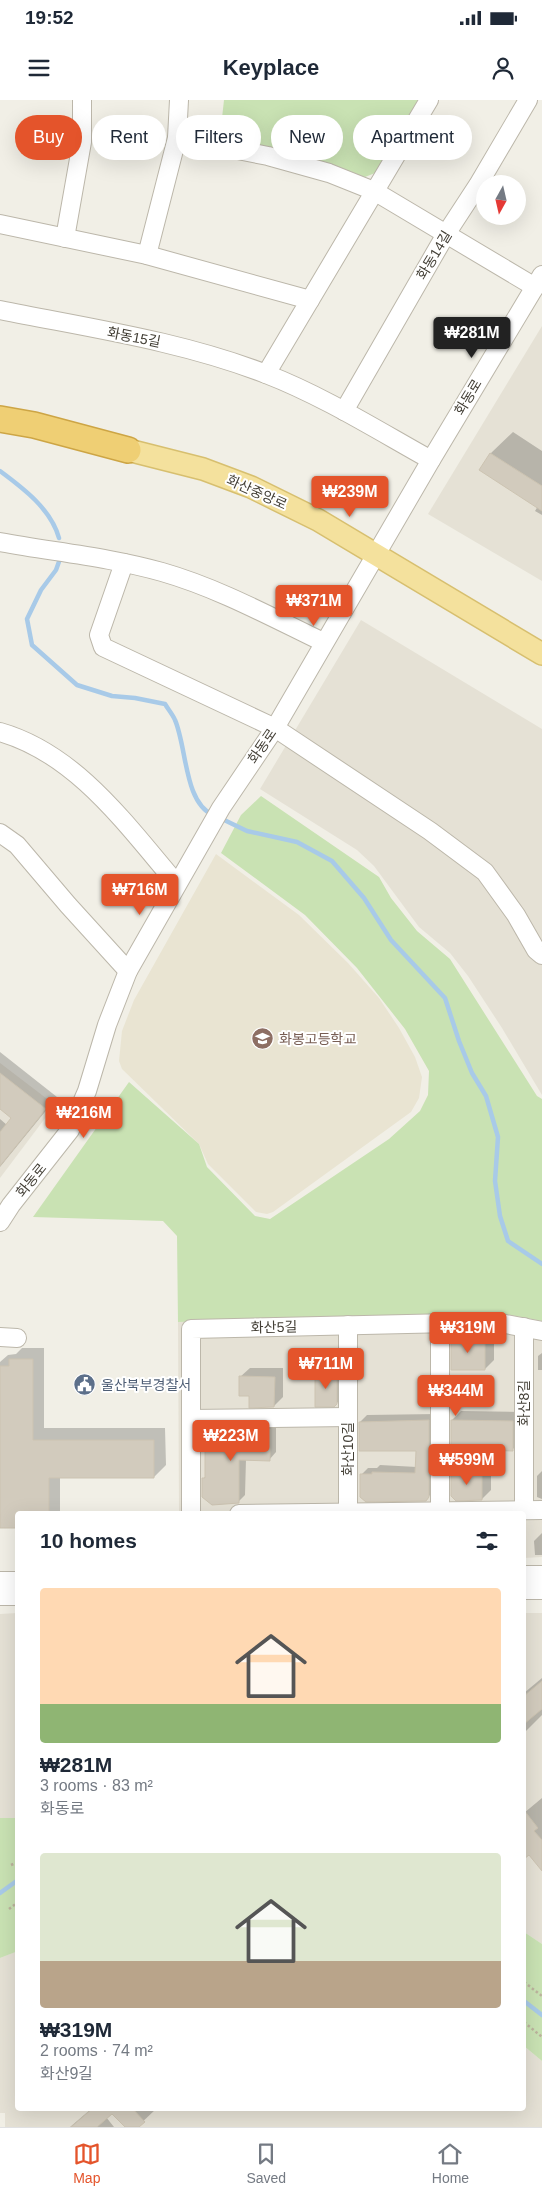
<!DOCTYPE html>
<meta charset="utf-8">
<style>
:root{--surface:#fff;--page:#f2f2f3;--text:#1f2937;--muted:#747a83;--line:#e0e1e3;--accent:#e4542b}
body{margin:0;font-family:Helvetica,"Noto Sans KR",sans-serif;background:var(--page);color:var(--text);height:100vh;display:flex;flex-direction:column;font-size:19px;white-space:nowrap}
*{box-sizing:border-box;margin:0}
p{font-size:16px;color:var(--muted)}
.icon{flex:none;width:28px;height:28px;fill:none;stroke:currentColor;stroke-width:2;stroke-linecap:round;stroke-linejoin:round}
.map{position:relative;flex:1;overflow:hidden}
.panel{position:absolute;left:15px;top:1411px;width:511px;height:600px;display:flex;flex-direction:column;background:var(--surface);border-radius:5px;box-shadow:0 5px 20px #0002}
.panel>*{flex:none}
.guide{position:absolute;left:15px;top:15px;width:512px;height:45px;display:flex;gap:10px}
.needle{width:32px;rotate:188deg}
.controls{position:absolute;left:476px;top:75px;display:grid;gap:10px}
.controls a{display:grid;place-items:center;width:50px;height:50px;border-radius:50%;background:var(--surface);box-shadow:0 5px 20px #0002;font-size:25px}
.price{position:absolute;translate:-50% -42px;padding:0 11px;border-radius:5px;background:var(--accent);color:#fff;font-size:16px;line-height:32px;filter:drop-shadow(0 1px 2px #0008)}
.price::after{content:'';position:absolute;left:50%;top:30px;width:15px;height:11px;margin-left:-8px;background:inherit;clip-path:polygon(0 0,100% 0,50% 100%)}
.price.on{background:#222;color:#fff}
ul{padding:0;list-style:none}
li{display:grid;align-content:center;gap:10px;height:265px;padding:0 25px}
li span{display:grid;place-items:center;height:155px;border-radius:5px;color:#555}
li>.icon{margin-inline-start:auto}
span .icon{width:90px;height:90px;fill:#fffc;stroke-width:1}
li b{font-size:21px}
h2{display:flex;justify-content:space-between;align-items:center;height:60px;padding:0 25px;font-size:21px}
.chip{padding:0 18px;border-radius:22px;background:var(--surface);box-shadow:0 5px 20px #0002;font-size:18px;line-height:45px}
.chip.on{background:var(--accent);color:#fff}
.status{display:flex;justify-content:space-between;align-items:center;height:35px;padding:0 25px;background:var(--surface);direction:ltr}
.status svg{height:14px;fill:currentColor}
header{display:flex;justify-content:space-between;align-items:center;height:65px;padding:0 25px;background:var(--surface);font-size:22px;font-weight:700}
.tabs{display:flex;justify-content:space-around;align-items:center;height:70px;border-top:1px solid var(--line);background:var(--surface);font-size:14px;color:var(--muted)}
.tabs a{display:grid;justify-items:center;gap:2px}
.tabs .on{color:var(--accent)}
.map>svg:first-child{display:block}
.residential{fill:#e5e1d5}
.education{fill:#e9e4d2}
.green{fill:#c9e2b3}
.shadow{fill:#0003}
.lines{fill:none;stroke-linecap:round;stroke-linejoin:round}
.stream{stroke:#a8cae8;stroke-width:4.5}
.building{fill:#d2cbbd;stroke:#ccc3b1}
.minor-casing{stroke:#bcb7aa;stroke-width:20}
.major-casing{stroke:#d7bf6f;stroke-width:24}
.highway-casing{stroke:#cda545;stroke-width:28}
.path{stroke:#bcb39d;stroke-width:2.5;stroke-dasharray:2.5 2.5;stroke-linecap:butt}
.minor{stroke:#fff;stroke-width:18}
.major{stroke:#f4e19d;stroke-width:21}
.highway{stroke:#efcf74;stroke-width:25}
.labels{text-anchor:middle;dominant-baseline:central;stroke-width:4;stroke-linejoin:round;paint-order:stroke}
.street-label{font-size:14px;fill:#433f36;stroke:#fff}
.education-label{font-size:14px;fill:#785e54;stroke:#fff;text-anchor:start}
.service-label{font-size:14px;fill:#4e5e75;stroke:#fff;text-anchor:start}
</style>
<div class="status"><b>19:52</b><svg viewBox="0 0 49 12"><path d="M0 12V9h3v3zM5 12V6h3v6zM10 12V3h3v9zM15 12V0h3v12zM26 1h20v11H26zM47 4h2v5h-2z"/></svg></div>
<header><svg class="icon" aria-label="menu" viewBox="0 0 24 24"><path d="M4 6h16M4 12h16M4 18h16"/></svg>Keyplace<svg class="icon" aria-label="person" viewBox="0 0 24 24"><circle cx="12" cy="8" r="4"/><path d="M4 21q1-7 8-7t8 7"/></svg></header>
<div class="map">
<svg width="542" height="2027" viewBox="0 0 542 2027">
<rect width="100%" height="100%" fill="#f1efe6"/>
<g class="residential">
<polygon points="542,226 542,481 428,414"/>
<polygon points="361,520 542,629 542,995 502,928 468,876 450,853 419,827 374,766 357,750 260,689"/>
<polygon points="0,963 55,1005 0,1078"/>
<polygon points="481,1213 500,1213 542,1221 542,1457 524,1458 524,1414 179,1414 178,1222"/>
<polygon points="17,1513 17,1718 0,1718 0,1514"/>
<polygon points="524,1513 542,1513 542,1844 524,1832"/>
<polygon points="17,1851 18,2009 524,2009 524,1946 542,1961 542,2027 5,2027 5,2013 0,2013 0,1858"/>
</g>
<polygon class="education" points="216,754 299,815 348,863 379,898 399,928 415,957 422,977 419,998 411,1012 273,1112 267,1114 256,1112 208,1064 199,1044 122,969 119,961 122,931 134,900"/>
<g class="green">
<polygon points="224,0 418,0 380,71 365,77 288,53 220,36"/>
<polygon points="261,696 379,777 391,798 417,831 450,859 537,996 542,999 542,1221 500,1213 481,1213 178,1222 177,1136 163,1121 33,1117 129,982 199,1044 207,1067 255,1116 270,1119 389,1039 420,1011 428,995 429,971 405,929 357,868 305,815 221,753 241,715"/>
<polygon points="0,1718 17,1718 18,1851 0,1858"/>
<polygon points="524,1832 542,1844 542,1961 524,1946"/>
</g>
<g class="shadow">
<polygon points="513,332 542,351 542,415 535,411 538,406 481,370 491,353"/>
<polygon points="0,952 57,997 0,1067 0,1019 7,1025 13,1017 0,1008"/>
<polygon points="462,1229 494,1229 494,1260 485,1269 453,1238"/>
<polygon points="22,1248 44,1248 44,1328 165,1328 166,1365 154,1377 60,1377 60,1414 18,1414 16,1439 16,1427 0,1427 0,1262 8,1255 16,1254"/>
<polygon points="542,1253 542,1270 538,1270 538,1256"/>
<polygon points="250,1268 283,1268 283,1297 274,1306 250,1295 240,1277"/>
<polygon points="322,1268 343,1268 343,1296 337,1303 316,1274"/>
<polygon points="461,1311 522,1312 522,1340 513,1349 452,1320"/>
<polygon points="436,1314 436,1389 425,1400 361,1375 368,1368 377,1368 380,1365 417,1367 417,1350 360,1322 367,1315"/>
<polygon points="276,1322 276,1352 269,1360 246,1359 245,1395 238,1402 204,1378 206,1376 206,1338 214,1331 222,1325"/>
<polygon points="461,1363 491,1363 491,1390 482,1399 452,1372"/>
<polygon points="542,1371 542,1399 537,1397 537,1376"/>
<polygon points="542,1433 542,1455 535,1455 534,1441"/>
<polygon points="542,1578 542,1615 524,1633 524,1593"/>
<polygon points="542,1698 542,1769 529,1753 524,1758 524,1713"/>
<polygon points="91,2009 156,2009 137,2027 126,2027 112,2012 106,2017 114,2027 70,2027"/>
</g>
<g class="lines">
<g class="stream">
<path d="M0,371C23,388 51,409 59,438"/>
<path d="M61,456L56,470L41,490L27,519L32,545L77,585L112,596L135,598L165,604C168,609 173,615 175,620C187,648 184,702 213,715"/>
<polyline points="220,718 247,731 297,742 332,761 364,798 391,840 445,898 459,941 472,973 486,996 498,1037 495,1081 500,1116 508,1141 542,1164"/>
<polyline points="0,1793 18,1780"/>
<polyline points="524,1901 542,1915"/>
</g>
</g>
<g class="building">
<polygon points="490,353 542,386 542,411 479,370"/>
<polygon points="0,973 46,1009 0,1066 0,1032 11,1018 0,1009"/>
<polygon points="451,1237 485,1238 485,1270 451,1270"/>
<polygon points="9,1259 33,1259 33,1340 154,1340 154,1378 49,1378 49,1414 18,1414 18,1428 0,1428 0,1266 9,1266"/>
<polygon points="315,1273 337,1273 337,1304 334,1307 315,1307"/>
<polygon points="239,1276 275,1277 274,1307 249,1308 249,1296 239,1296"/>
<polygon points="429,1320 429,1397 426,1401 366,1402 360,1397 360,1374 372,1374 372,1372 415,1373 416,1351 359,1351 359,1322"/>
<polygon points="451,1320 513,1321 513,1351 451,1349"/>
<polygon points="249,1329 270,1329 270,1361 239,1360 239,1403 212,1405 202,1397 202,1378 205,1378 205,1338 214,1331 243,1332 243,1330"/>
<polygon points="451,1372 482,1372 482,1400 456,1401 451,1396"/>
<polygon points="542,1581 542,1609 524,1624 524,1596"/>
<polygon points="524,1710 538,1728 534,1731 542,1740 542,1771 529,1755 524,1759"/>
<polygon points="92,2009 133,2009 145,2022 139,2027 125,2027 112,2014 97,2027 71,2027"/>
</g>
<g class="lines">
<defs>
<g id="minor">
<polyline points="177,38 268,56 329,73 374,91 535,187"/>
<polyline points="0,124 147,155 310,200"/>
<polyline points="65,138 82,42 82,0"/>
<polyline points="147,155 177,38 179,0"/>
<path d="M0,210C89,228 181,241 266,274C323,296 377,330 431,360"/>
<polyline points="266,274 429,0"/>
<polyline points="344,311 446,134 478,85 528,0"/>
<path d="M0,442C54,452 109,457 162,472C218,488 271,517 323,542"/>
<polyline points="124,463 99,535 103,547 275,628 430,731 485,772 516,815 536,850 542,855"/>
<path d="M0,632C77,654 127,726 177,784"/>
<polyline points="0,733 17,745 68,805 128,871"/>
<polyline points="0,1122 11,1105 70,1030 87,991 107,925 128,871 221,708 275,628 431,360 542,175"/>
<polyline points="348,1225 348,1412"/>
<polyline points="524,1227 524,1410"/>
<polyline points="0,1237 17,1238"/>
<polyline points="191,1319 348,1317"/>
<polyline points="440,1411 440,1224"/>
<polyline points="191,1414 191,1229 495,1222 542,1231"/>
<polyline points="239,1414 542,1410"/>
<polyline points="524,1475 542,1475"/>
<polyline points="0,1481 18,1481"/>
<polyline points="524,1490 542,1490"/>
<polyline points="0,1496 18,1496"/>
</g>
<polyline id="major" points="128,350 203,369 251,387 318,420 542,554"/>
<polyline id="highway" points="0,319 34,325 128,350"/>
</defs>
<use href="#minor" class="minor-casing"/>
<use href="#major" class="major-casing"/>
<use href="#highway" class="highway-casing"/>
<g class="path">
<polyline points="11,1765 18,1762"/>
<polyline points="9,1809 18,1802"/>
<polyline points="524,1882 542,1896"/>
<polyline points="524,1922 542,1937"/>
</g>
<use href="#minor" class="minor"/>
<use href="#major" class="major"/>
<use href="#highway" class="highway"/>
</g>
<defs>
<symbol id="school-disc" viewBox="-11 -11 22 22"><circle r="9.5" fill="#8d6e63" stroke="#fff"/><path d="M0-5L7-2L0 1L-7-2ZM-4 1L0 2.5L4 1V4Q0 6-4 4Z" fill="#fff"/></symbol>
<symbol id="civic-disc" viewBox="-11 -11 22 22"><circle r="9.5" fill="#5c6f8a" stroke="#fff"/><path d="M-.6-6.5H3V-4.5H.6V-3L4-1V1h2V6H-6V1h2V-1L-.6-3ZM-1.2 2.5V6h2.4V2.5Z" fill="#fff"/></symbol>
</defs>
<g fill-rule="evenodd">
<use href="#school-disc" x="250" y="926" width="25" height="25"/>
<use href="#civic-disc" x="72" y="1272" width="25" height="25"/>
</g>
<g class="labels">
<g class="street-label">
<text transform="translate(434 155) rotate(-59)">화동14길</text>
<text transform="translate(134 237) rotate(11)">화동15길</text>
<text transform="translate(468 297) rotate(-59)">화동로</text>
<text transform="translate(257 392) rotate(24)">화산중앙로</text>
<text transform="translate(262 646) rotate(-56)">화동로</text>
<text transform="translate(31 1080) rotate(-51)">화동로</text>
<text transform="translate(274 1227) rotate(-1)">화산5길</text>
<text transform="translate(524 1303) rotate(-90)">화산8길</text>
<text transform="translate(348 1349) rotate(-90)">화산10길</text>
</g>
<g class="education-label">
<text x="279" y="939">화봉고등학교</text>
</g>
<g class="service-label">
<text x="101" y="1285">울산북부경찰서</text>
</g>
</g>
</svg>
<div class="controls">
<a><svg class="needle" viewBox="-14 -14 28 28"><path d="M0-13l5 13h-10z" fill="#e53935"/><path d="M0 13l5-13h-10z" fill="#747a83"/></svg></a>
</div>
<b class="price on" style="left:472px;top:259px">₩281M</b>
<b class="price" style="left:350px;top:418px">₩239M</b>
<b class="price" style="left:314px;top:527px">₩371M</b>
<b class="price" style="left:140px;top:816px">₩716M</b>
<b class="price" style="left:84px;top:1039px">₩216M</b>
<b class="price" style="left:468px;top:1254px">₩319M</b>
<b class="price" style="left:326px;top:1290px">₩711M</b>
<b class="price" style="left:456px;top:1317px">₩344M</b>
<b class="price" style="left:231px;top:1362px">₩223M</b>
<b class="price" style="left:467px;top:1386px">₩599M</b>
<div class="guide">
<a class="chip on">Buy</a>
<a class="chip">Rent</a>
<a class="chip">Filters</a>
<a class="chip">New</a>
<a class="chip">Apartment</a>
</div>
<section class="panel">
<h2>10 homes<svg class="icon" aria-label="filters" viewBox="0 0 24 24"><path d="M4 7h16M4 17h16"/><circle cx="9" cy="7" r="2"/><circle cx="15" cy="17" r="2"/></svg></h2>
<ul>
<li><span style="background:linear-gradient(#ffd9b3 75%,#8fb573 0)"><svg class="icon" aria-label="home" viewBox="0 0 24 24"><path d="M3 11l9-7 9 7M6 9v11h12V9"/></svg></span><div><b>₩281M</b><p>3 rooms · 83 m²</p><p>화동로</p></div></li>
<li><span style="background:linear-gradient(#dfe7d0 70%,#b9a48a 0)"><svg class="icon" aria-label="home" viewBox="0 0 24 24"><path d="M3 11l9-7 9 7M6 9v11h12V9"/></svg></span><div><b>₩319M</b><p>2 rooms · 74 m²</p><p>화산9길</p></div></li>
</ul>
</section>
</div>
<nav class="tabs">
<a class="on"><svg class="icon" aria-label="map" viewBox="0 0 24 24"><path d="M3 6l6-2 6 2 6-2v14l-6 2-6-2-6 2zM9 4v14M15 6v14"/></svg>Map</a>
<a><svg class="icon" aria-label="saved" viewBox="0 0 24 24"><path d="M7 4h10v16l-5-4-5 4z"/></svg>Saved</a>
<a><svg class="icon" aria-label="home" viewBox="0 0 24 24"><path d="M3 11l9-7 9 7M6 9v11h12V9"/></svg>Home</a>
</nav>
